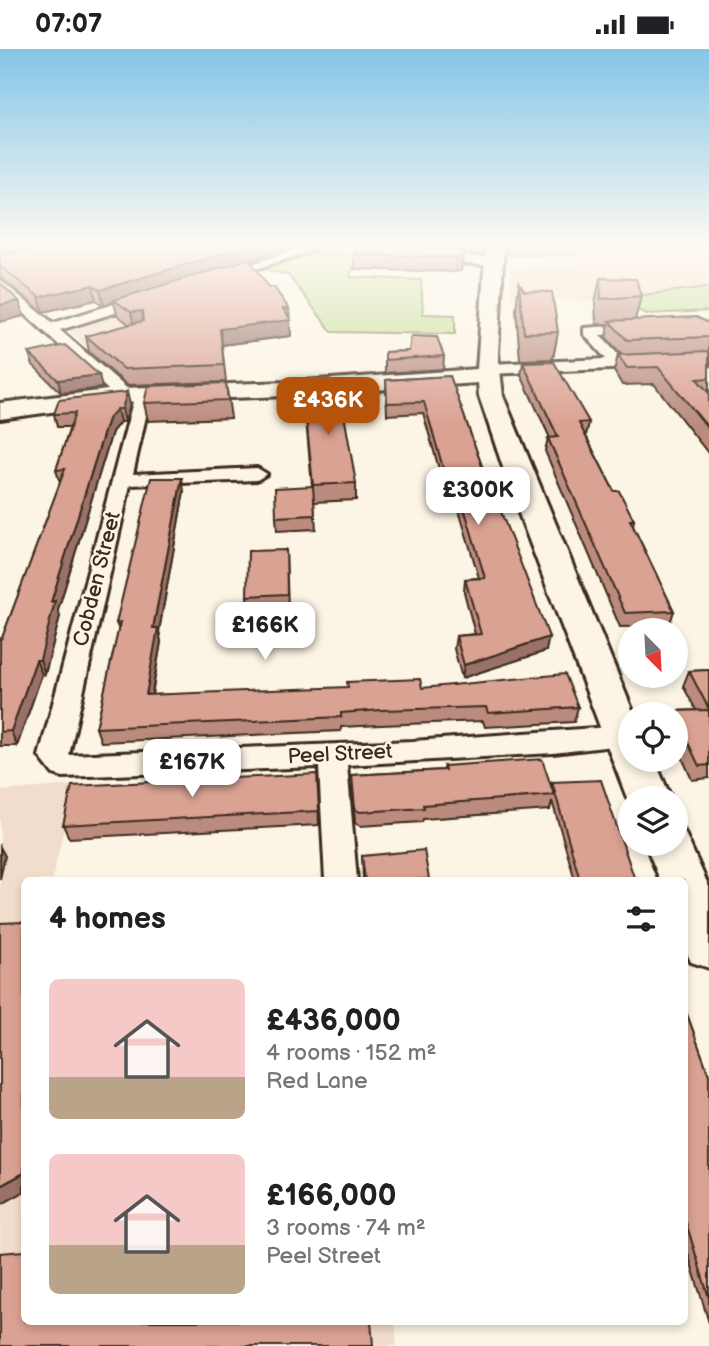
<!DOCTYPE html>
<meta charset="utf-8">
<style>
:root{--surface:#fff;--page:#f6f6f6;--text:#202124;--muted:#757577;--accent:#b45309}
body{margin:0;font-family:"Balsamiq Sans",sans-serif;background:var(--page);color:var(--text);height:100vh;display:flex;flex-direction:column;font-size:26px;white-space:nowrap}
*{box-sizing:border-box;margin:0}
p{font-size:23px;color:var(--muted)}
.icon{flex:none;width:38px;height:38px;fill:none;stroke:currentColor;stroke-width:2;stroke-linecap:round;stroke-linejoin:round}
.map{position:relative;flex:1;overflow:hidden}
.sheet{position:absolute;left:21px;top:828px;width:667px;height:448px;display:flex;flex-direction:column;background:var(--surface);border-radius:10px;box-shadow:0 4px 10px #0003}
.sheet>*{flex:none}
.needle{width:46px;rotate:156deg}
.fabs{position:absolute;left:618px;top:569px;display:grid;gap:14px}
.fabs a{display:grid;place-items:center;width:70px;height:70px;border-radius:50%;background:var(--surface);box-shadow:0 4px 10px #0003;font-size:35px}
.price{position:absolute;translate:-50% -60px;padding:0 16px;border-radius:14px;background:#fff;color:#222;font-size:23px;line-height:46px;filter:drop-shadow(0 2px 4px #0008)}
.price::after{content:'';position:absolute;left:50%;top:42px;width:21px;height:16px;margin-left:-10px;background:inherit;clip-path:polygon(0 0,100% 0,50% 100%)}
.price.current{background:var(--accent);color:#fff}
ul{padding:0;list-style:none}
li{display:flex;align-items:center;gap:21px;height:175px;padding:0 28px}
li span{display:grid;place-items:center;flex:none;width:196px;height:140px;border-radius:10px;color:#555}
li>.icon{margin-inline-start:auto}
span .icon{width:84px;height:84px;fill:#fffc;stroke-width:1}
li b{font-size:30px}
h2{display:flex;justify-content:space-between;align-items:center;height:84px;padding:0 28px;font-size:30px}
.status{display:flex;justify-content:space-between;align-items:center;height:49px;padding:0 35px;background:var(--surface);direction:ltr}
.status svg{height:19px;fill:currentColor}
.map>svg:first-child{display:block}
.built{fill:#f2dccc}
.green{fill:#c4de94;stroke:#808459;stroke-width:2}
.water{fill:#8ddee5;stroke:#6c9695;stroke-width:2}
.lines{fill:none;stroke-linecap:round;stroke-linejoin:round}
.street-casing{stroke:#3b2a1e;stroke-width:6}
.secondary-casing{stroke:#3b2a1e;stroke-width:6}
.street{fill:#fcf5e5;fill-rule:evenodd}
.secondary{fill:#fcf5e5;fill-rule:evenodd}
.wall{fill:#bb8b7e;stroke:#3b2a1e;stroke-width:2}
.shaded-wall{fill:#997167;stroke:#3b2a1e;stroke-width:2}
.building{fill:#daa293;stroke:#3b2a1e;stroke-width:2}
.labels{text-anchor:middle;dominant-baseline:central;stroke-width:5;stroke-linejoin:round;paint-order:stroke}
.street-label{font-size:21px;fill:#3b2a1e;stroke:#fcf5e5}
</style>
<div class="status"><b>07:07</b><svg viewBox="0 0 49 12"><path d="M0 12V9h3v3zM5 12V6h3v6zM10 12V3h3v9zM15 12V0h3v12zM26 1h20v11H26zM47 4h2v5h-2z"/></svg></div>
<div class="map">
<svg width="709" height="1297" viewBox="0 0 709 1297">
<rect width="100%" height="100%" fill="#fcf5e5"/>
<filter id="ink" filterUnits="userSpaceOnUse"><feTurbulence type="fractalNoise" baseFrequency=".0143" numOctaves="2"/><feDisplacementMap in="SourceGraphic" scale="14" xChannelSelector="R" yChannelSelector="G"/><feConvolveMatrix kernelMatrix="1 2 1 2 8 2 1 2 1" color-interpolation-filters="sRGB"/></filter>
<g filter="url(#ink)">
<g class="built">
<polygon points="651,195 709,195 709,238 590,252 511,249 510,217 555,218 588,213"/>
<polygon points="182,243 156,281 88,299 69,282 79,274"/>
<polygon points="74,736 52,831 24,831 24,1272 395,1272 397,1297 0,1297 0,742"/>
</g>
<g class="green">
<polygon points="322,203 361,206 355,211 350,228 421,231 423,265 455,266 455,285 332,283 288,226 263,220"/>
<polygon points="709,238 709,262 647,265 610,250"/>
</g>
<polygon class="water" points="432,195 512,202 564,195 604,195 574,205 530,207 478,204 459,207"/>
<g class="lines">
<defs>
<g id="street">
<polygon points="303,198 313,201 227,230 216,227"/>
<polygon points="429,204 493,209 499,213 493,217 425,211 425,205"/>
<polygon points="0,231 53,274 143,246 153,246 153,252 60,281 130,342 130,350 118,350 0,242"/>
<polygon points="692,271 709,280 709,290 689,280 600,286 622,310 709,306 709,316 487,325 479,320 487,315 606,310 584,285 584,279"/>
<polygon points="143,340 151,345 133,425 257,419 267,425 257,431 130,436 69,706 413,692 623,677 630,679 630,695 553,704 347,716 357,831 325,831 319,718 63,728 53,725 39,707 135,345"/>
</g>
<g id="secondary">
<polygon points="486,195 504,195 498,304 503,347 634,665 630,665 630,710 654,710 671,749 630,749 630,754 627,749 515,454 479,347 478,334 287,347 124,353 0,370 0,354 124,339 287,333 477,320"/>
<polygon points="676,778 683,780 709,838 709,919 691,913 684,897 684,831 660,831 645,794 676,794"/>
</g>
</defs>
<use href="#street" class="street-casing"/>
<use href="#secondary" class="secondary-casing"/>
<use href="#street" class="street"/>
<use href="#secondary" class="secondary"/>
</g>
<g class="wall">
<polygon points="0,195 47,195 47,196 250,211 289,270 291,287 222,296 226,333 127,336 89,303 86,287 130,276 117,266 114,253 104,257 96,251 43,263 0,228"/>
<polygon points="357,195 466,195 461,222 455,223 354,220 354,205"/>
<polygon points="600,229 641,247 635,271 709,274 709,404 708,404 654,335 622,336 614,322 618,306 622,306 606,288 609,275 596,275 595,254"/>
<polygon points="519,234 524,242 558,283 553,310 520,311 516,260"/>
<polygon points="409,302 444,307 443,320 385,324 385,303"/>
<polygon points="29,304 102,339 61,344 33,316"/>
<polygon points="523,314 589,373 586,387 614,442 634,471 633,477 674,562 669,577 620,578 545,402 548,389 550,389 521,326"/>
<polygon points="450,327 489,437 501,463 546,602 462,629 454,600 456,587 475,585 464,543 465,530 479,529 455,448 447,448 423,364 387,366 386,343 386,331"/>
<polygon points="226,334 231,369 148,372 144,354"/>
<polygon points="303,338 356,434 356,451 314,453 316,480 277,482 276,468 312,437"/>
<polygon points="130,355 125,373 120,373 112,383 58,561 60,567 45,625 42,625 17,697 0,697 0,590 2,589 60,434 56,421 70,378 57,378 54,365"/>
<polygon points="184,442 159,582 161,593 152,646 422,639 578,658 574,673 485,678 483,672 381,676 341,678 341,682 101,693 96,679 119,581 116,574"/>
<polygon points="286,501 288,559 248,561 247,547"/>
<polygon points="709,621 709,729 692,731 676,695 676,665 672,665 673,662 696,661 683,637 689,622"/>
<polygon points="444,717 551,737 552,733 635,831 575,831 552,752 550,761 423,770 422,773 360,777 355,774 352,726 444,721"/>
<polygon points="317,725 319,776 69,789 63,776"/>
<polygon points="362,807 429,830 429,831 363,831"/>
<polygon points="684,957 709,1026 709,1274 684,1191"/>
</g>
<g class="shaded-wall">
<polygon points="0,195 47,195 48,199 0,208"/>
<polygon points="255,195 294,195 243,214 114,251 114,253 104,257 100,241"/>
<polygon points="463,202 461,222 455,223 457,209"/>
<polygon points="93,236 96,251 43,263 39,248"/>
<polygon points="19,252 24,267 0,273 0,256"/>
<polygon points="283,260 289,260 291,287 222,296 220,280"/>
<polygon points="142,262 145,277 134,279 131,263"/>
<polygon points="99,326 102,339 61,344 58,331"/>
<polygon points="127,343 130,355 125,373 122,360"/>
<polygon points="117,360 120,373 112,383 58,561 60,567 45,625 40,611 51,553 108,370"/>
<polygon points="182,429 184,442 159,582 161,593 149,660 146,646 153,579"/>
<polygon points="549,588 546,602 462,629 464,616"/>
<polygon points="36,611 42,625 17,697 11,682"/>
<polygon points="0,798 5,807 0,830"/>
<polygon points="24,1124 24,1143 0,1156 0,1137"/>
</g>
<g class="building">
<polygon points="55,195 255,195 100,241 93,236 39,248 0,217 0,206"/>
<polygon points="357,195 380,195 463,202 463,208 457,209 354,205"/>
<polygon points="249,210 269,238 274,238 289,260 283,260 291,271 220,280 224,316 124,320 86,287 143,272 142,262 131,263 114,251"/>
<polygon points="600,229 636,230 641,247 601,250"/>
<polygon points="0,234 19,252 0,256"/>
<polygon points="519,234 524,242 552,243 558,283 524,284"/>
<polygon points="696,268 709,274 709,288 627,291 609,272"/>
<polygon points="411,287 437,288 444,307 385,311 385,303 409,302"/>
<polygon points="65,296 99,326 58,331 29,304"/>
<polygon points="709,302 709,329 697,330 709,344 709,380 658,318 627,319 618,306"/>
<polygon points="554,313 589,373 579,374 614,442 619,442 634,471 630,471 674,562 625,564 548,389 558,388 523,314"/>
<polygon points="450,327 489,437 494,437 501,463 549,588 464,616 456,587 481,585 465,530 485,529 457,435 448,436 424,353 387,354 386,331"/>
<polygon points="226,334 228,351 144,354 148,337"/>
<polygon points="339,337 356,434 313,436 303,338"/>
<polygon points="127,343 122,360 117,360 108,370 51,553 55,552 40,611 36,611 11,682 0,683 0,590 2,589 65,420 56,421 75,364 54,365 59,351"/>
<polygon points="151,429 182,429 153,579 158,579 146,646 348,638 347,633 420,630 422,639 565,625 578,658 488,664 486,658 382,661 341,664 341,668 96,679 120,573 116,574"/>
<polygon points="313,437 315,466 276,468 275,439"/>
<polygon points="286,501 287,545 247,547 248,502"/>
<polygon points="709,621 709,660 689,622"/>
<polygon points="709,661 709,716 699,717 676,668 676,665 674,665 673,662"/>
<polygon points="542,710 554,746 423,756 424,759 360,763 355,760 352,726 445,721 444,717"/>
<polygon points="317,725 319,762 63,776 72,737"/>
<polygon points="601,731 635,831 580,831 552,733"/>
<polygon points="424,801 429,830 413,831 365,831 362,807"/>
<polygon points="24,873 24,1124 0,1137 0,874"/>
<polygon points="684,957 709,1026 709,1249 684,1167"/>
<polygon points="24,1202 24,1272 371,1272 373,1297 0,1297 0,1204"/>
</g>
</g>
<linearGradient id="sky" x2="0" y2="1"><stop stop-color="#83c5e7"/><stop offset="0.52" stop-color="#fefaf3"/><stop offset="1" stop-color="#fefaf3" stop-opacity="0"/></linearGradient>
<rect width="709" height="376" fill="url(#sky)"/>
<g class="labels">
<g class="street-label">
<text transform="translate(97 530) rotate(-76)">Cobden Street</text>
<text transform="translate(340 705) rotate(-3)">Peel Street</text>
</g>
</g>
</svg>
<div class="fabs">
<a><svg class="needle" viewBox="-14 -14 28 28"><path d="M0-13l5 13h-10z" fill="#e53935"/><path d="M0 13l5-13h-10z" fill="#757577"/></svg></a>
<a><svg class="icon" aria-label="locate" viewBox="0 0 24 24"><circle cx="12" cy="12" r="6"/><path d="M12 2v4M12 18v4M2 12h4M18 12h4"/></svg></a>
<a><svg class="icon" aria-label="layers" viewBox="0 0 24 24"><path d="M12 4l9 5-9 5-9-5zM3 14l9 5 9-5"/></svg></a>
</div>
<b class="price current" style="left:328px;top:388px">£436K</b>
<b class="price" style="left:478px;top:478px">£300K</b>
<b class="price" style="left:265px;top:613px">£166K</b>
<b class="price" style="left:192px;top:750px">£167K</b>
<section class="sheet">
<h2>4 homes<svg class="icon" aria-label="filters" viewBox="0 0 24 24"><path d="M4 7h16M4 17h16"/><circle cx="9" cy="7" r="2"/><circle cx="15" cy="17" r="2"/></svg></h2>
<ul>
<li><span style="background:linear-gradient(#f6c9c9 70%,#b9a48a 0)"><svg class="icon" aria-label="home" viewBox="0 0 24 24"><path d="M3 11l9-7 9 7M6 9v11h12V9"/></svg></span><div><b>£436,000</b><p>4 rooms · 152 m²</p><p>Red Lane</p></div></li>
<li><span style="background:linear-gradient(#f6c9c9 65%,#b9a48a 0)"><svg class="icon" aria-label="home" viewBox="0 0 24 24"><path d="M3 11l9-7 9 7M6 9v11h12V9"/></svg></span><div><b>£166,000</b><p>3 rooms · 74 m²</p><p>Peel Street</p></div></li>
</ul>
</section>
</div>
